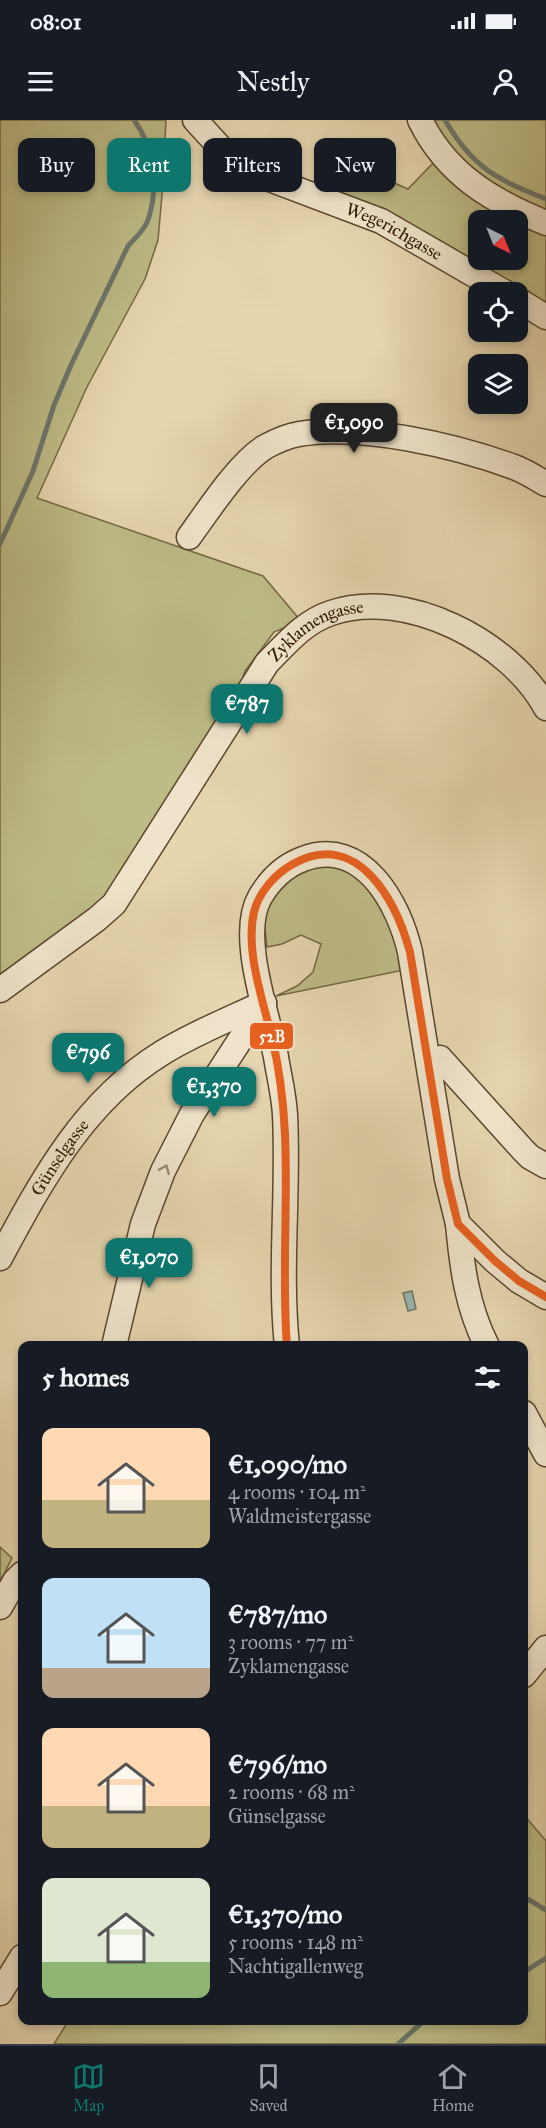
<!DOCTYPE html>
<meta charset="utf-8">
<style>
:root{--surface:#171b24;--page:#20242c;--text:#f1f3f6;--muted:#9ea1a6;--line:#363941;--accent:#0f766e}
body{margin:0;font-family:"IM FELL Great Primer",serif;background:var(--page);color:var(--text);height:100vh;display:flex;flex-direction:column;font-size:22px;white-space:nowrap}
*{box-sizing:border-box;margin:0}
p{font-size:20px;color:var(--muted)}
.icon{flex:none;width:33px;height:33px;fill:none;stroke:currentColor;stroke-width:2;stroke-linecap:round;stroke-linejoin:round}
.map{position:relative;flex:1;overflow:hidden}
.sheet{position:absolute;left:18px;top:1221px;width:510px;height:684px;display:flex;flex-direction:column;background:var(--surface);border-radius:12px;box-shadow:0 3px 9px #0003}
.sheet>*{flex:none}
.hud{position:absolute;left:18px;top:18px;width:510px;height:54px;display:flex;gap:12px}
.needle{width:39px;rotate:137deg}
.tools{position:absolute;left:468px;top:90px;display:grid;gap:12px}
.tools a{display:grid;place-items:center;width:60px;height:60px;border-radius:12px;background:var(--surface);box-shadow:0 3px 9px #0003;font-size:30px}
.price{position:absolute;translate:-50% -51px;padding:0 14px;border-radius:12px;background:var(--accent);color:#fff;font-size:20px;line-height:39px;filter:drop-shadow(0 2px 3px #0008)}
.price::after{content:'';position:absolute;left:50%;top:36px;width:18px;height:14px;margin-left:-9px;background:inherit;clip-path:polygon(0 0,100% 0,50% 100%)}
.price.active{background:#222;color:#fff}
ul{padding:0;list-style:none}
li{display:flex;align-items:center;gap:18px;height:150px;padding:0 24px}
li span{display:grid;place-items:center;flex:none;width:168px;height:120px;border-radius:12px;color:#555}
li>.icon{margin-inline-start:auto}
span .icon{width:72px;height:72px;fill:#fffc;stroke-width:1}
li b{font-size:26px}
h2{display:flex;justify-content:space-between;align-items:center;height:72px;padding:0 24px;font-size:26px}
.tag{padding:0 21px;border-radius:12px;background:var(--surface);box-shadow:0 3px 9px #0003;font-size:21px;line-height:54px}
.tag.active{background:var(--accent);color:#fff}
.status{display:flex;justify-content:space-between;align-items:center;height:42px;padding:0 30px;background:var(--surface);direction:ltr}
.status svg{height:16px;fill:currentColor}
header{display:flex;justify-content:space-between;align-items:center;height:78px;padding:0 24px;background:var(--surface);font-size:27px;font-weight:600}
.tabs{display:flex;justify-content:space-around;align-items:center;height:84px;border-top:2px solid var(--line);background:var(--surface);font-size:16px;color:var(--muted)}
.tabs a{display:grid;justify-items:center;gap:3px}
.tabs .active{color:var(--accent)}
.map>svg:first-child{display:block}
.green{fill:#bdbb86;stroke:#756844;stroke-width:1.5;fill-rule:evenodd}
.water{fill:#98b7b3;stroke:#6d776c;stroke-width:1.5}
.lines{fill:none;stroke-linecap:round;stroke-linejoin:round}
.stream{stroke:#6d776c;stroke-width:5}
.minor-casing{stroke:#5b462c;stroke-width:27}
.minor{stroke:#efe4cb;stroke-width:24}
.bus-1-casing{stroke:#efe4cb;stroke-width:12}
.bus-1{stroke:#e86120;stroke-width:8}
.oneway{stroke:#988770}
.labels{text-anchor:middle;dominant-baseline:central;stroke-width:6;stroke-linejoin:round;paint-order:stroke}
.street-label{font-size:18px;fill:#2d1601;stroke:#efe4cb}
.line-badge{stroke:#efe4cb;stroke-width:2}
.badge-label{font-size:16px;text-anchor:middle;font-weight:bold;fill:#fff}
</style>
<div class="status"><b>08:01</b><svg viewBox="0 0 49 12"><path d="M0 12V9h3v3zM5 12V6h3v6zM10 12V3h3v9zM15 12V0h3v12zM26 1h20v11H26zM47 4h2v5h-2z"/></svg></div>
<header><svg class="icon" aria-label="menu" viewBox="0 0 24 24"><path d="M4 6h16M4 12h16M4 18h16"/></svg>Nestly<svg class="icon" aria-label="person" viewBox="0 0 24 24"><circle cx="12" cy="8" r="4"/><path d="M4 21q1-7 8-7t8 7"/></svg></header>
<div class="map">
<svg width="546" height="1924" viewBox="0 0 546 1924">
<rect width="100%" height="100%" fill="#e6d5af"/>
<filter id="stains"><feTurbulence type="fractalNoise" baseFrequency=".00333" numOctaves="4"/><feColorMatrix values="0 0 0 0 .2 0 0 0 0 .09 0 0 0 0 .02 0 0 0 .5 -.17"/></filter>
<radialGradient id="worn" r=".72"><stop offset=".6" stop-color="#630" stop-opacity="0"/><stop offset="1" stop-color="#630" stop-opacity=".3"/></radialGradient>
<g class="green">
<polygon points="0,0 166,0 162,75 158,120 145,159 87,267 37,378 263,456 301,501 274,512 245,551 235,581 107,779 0,858"/>
<polygon points="427,0 546,0 546,97 487,68"/>
<path d="M436,40L546,111V188L337,74L358,47L408,69ZM478,100H518V140H478Z"/>
<polygon points="319,744 340,746 359,756 389,799 404,850 276,876 297,866 313,852 321,824 301,815 282,824 267,827 264,801 267,790 277,769 297,751"/>
<polygon points="0,1427 12,1438 0,1462"/>
<polygon points="524,1695 546,1721 546,1924 54,1924 69,1900 524,1900"/>
</g>
<polygon class="water" points="412,1171 416,1189 408,1191 403,1173"/>
<g class="lines">
<g class="stream">
<path d="M445,0C473,48 496,59 546,79"/>
<path d="M0,424L33,351L54,285L71,245L128,126C135,118 144,111 148,100C159,68 154,27 134,0"/>
<polyline points="524,1777 546,1790"/>
<polyline points="524,1852 546,1838"/>
<polyline points="398,1924 425,1900"/>
</g>
<defs>
<g id="minor">
<path id="s1" d="M195,0L228,36L251,52L381,101L504,172"/>
<path d="M420,0C447,55 492,81 546,103"/>
<polyline points="518,180 546,197"/>
<path d="M189,417C208,391 238,344 265,327C276,321 287,316 299,314C362,304 454,325 514,347C525,351 536,358 546,364"/>
<path id="s2" d="M0,870L97,799L114,784L267,543C287,523 304,502 331,493C405,467 511,522 546,588"/>
<polyline points="440,938 523,1030 530,1037 546,1046"/>
<path d="M458,1104C462,1147 467,1187 487,1226"/>
<path id="s3" d="M0,1138C42,1060 84,981 162,933C194,913 230,899 264,883"/>
<polyline points="114,1226 143,1104 163,1051 192,994 264,883"/>
<path d="M287,1226C279,1149 289,1072 285,995C284,975 279,956 276,937C268,895 238,815 260,777C270,760 284,746 303,739C363,716 399,784 410,832L447,1059L458,1104L495,1141L519,1161L546,1177"/>
<polyline points="524,1293 546,1334"/>
<polyline points="0,1487 15,1461 22,1454"/>
<polyline points="524,1555 546,1528"/>
<polyline points="0,1873 22,1837"/>
</g>
</defs>
<use href="#minor" class="minor-casing"/>
<use href="#minor" class="minor"/>
<defs>
<path id="bus-1" d="M287,1226C279,1122 297,1020 272,918C263,881 245,830 254,792C259,772 275,754 293,744C358,708 396,781 410,832L447,1059L458,1104L495,1141L519,1161L546,1177"/>
</defs>
<use href="#bus-1" class="bus-1-casing"/>
<use href="#bus-1" class="bus-1"/>
</g>
<defs><path id="oneway-chevron" d="M-2-3.5L2.5 0L-2 3.5" fill="none" stroke-width="1.6" stroke-linecap="round" stroke-linejoin="round" transform="scale(1.5)"/></defs>
<use class="oneway" href="#oneway-chevron" transform="translate(165 1049) rotate(-67)"/>
<g class="labels">
<g class="street-label">
<text stroke="none"><textPath href="#s1" startOffset="232">Wegerichgasse</textPath></text>
<text stroke="none"><textPath href="#s2" startOffset="489">Zyklamengasse</textPath></text>
<text stroke="none"><textPath href="#s3" startOffset="117">Günselgasse</textPath></text>
</g>
</g>
<rect class="line-badge" x="249" y="902" width="45" height="28" rx="6" fill="#e86120"/>
<g class="badge-label">
<text x="272" y="922">52B</text>
</g>
<rect width="100%" height="100%" filter="url(#stains)"/>
<rect width="100%" height="100%" fill="url(#worn)"/>
</svg>
<div class="tools">
<a><svg class="needle" viewBox="-14 -14 28 28"><path d="M0-13l5 13h-10z" fill="#e53935"/><path d="M0 13l5-13h-10z" fill="#9ea1a6"/></svg></a>
<a><svg class="icon" aria-label="locate" viewBox="0 0 24 24"><circle cx="12" cy="12" r="6"/><path d="M12 2v4M12 18v4M2 12h4M18 12h4"/></svg></a>
<a><svg class="icon" aria-label="layers" viewBox="0 0 24 24"><path d="M12 4l9 5-9 5-9-5zM3 14l9 5 9-5"/></svg></a>
</div>
<b class="price active" style="left:354px;top:334px">€1,090</b>
<b class="price" style="left:247px;top:615px">€787</b>
<b class="price" style="left:88px;top:964px">€796</b>
<b class="price" style="left:214px;top:998px">€1,370</b>
<b class="price" style="left:149px;top:1169px">€1,070</b>
<div class="hud">
<a class="tag">Buy</a>
<a class="tag active">Rent</a>
<a class="tag">Filters</a>
<a class="tag">New</a>
</div>
<section class="sheet">
<h2>5 homes<svg class="icon" aria-label="filters" viewBox="0 0 24 24"><path d="M4 7h16M4 17h16"/><circle cx="9" cy="7" r="2"/><circle cx="15" cy="17" r="2"/></svg></h2>
<ul>
<li><span style="background:linear-gradient(#ffd9b3 60%,#c2b280 0)"><svg class="icon" aria-label="home" viewBox="0 0 24 24"><path d="M3 11l9-7 9 7M6 9v11h12V9"/></svg></span><div><b>€1,090/mo</b><p>4 rooms · 104 m²</p><p>Waldmeistergasse</p></div></li>
<li><span style="background:linear-gradient(#bfe0f5 75%,#b9a48a 0)"><svg class="icon" aria-label="home" viewBox="0 0 24 24"><path d="M3 11l9-7 9 7M6 9v11h12V9"/></svg></span><div><b>€787/mo</b><p>3 rooms · 77 m²</p><p>Zyklamengasse</p></div></li>
<li><span style="background:linear-gradient(#ffd9b3 65%,#c2b280 0)"><svg class="icon" aria-label="home" viewBox="0 0 24 24"><path d="M3 11l9-7 9 7M6 9v11h12V9"/></svg></span><div><b>€796/mo</b><p>2 rooms · 68 m²</p><p>Günselgasse</p></div></li>
<li><span style="background:linear-gradient(#dfe7d0 70%,#8fb573 0)"><svg class="icon" aria-label="home" viewBox="0 0 24 24"><path d="M3 11l9-7 9 7M6 9v11h12V9"/></svg></span><div><b>€1,370/mo</b><p>5 rooms · 148 m²</p><p>Nachtigallenweg</p></div></li>
</ul>
</section>
</div>
<nav class="tabs">
<a class="active"><svg class="icon" aria-label="map" viewBox="0 0 24 24"><path d="M3 6l6-2 6 2 6-2v14l-6 2-6-2-6 2zM9 4v14M15 6v14"/></svg>Map</a>
<a><svg class="icon" aria-label="saved" viewBox="0 0 24 24"><path d="M7 4h10v16l-5-4-5 4z"/></svg>Saved</a>
<a><svg class="icon" aria-label="home" viewBox="0 0 24 24"><path d="M3 11l9-7 9 7M6 9v11h12V9"/></svg>Home</a>
</nav>
